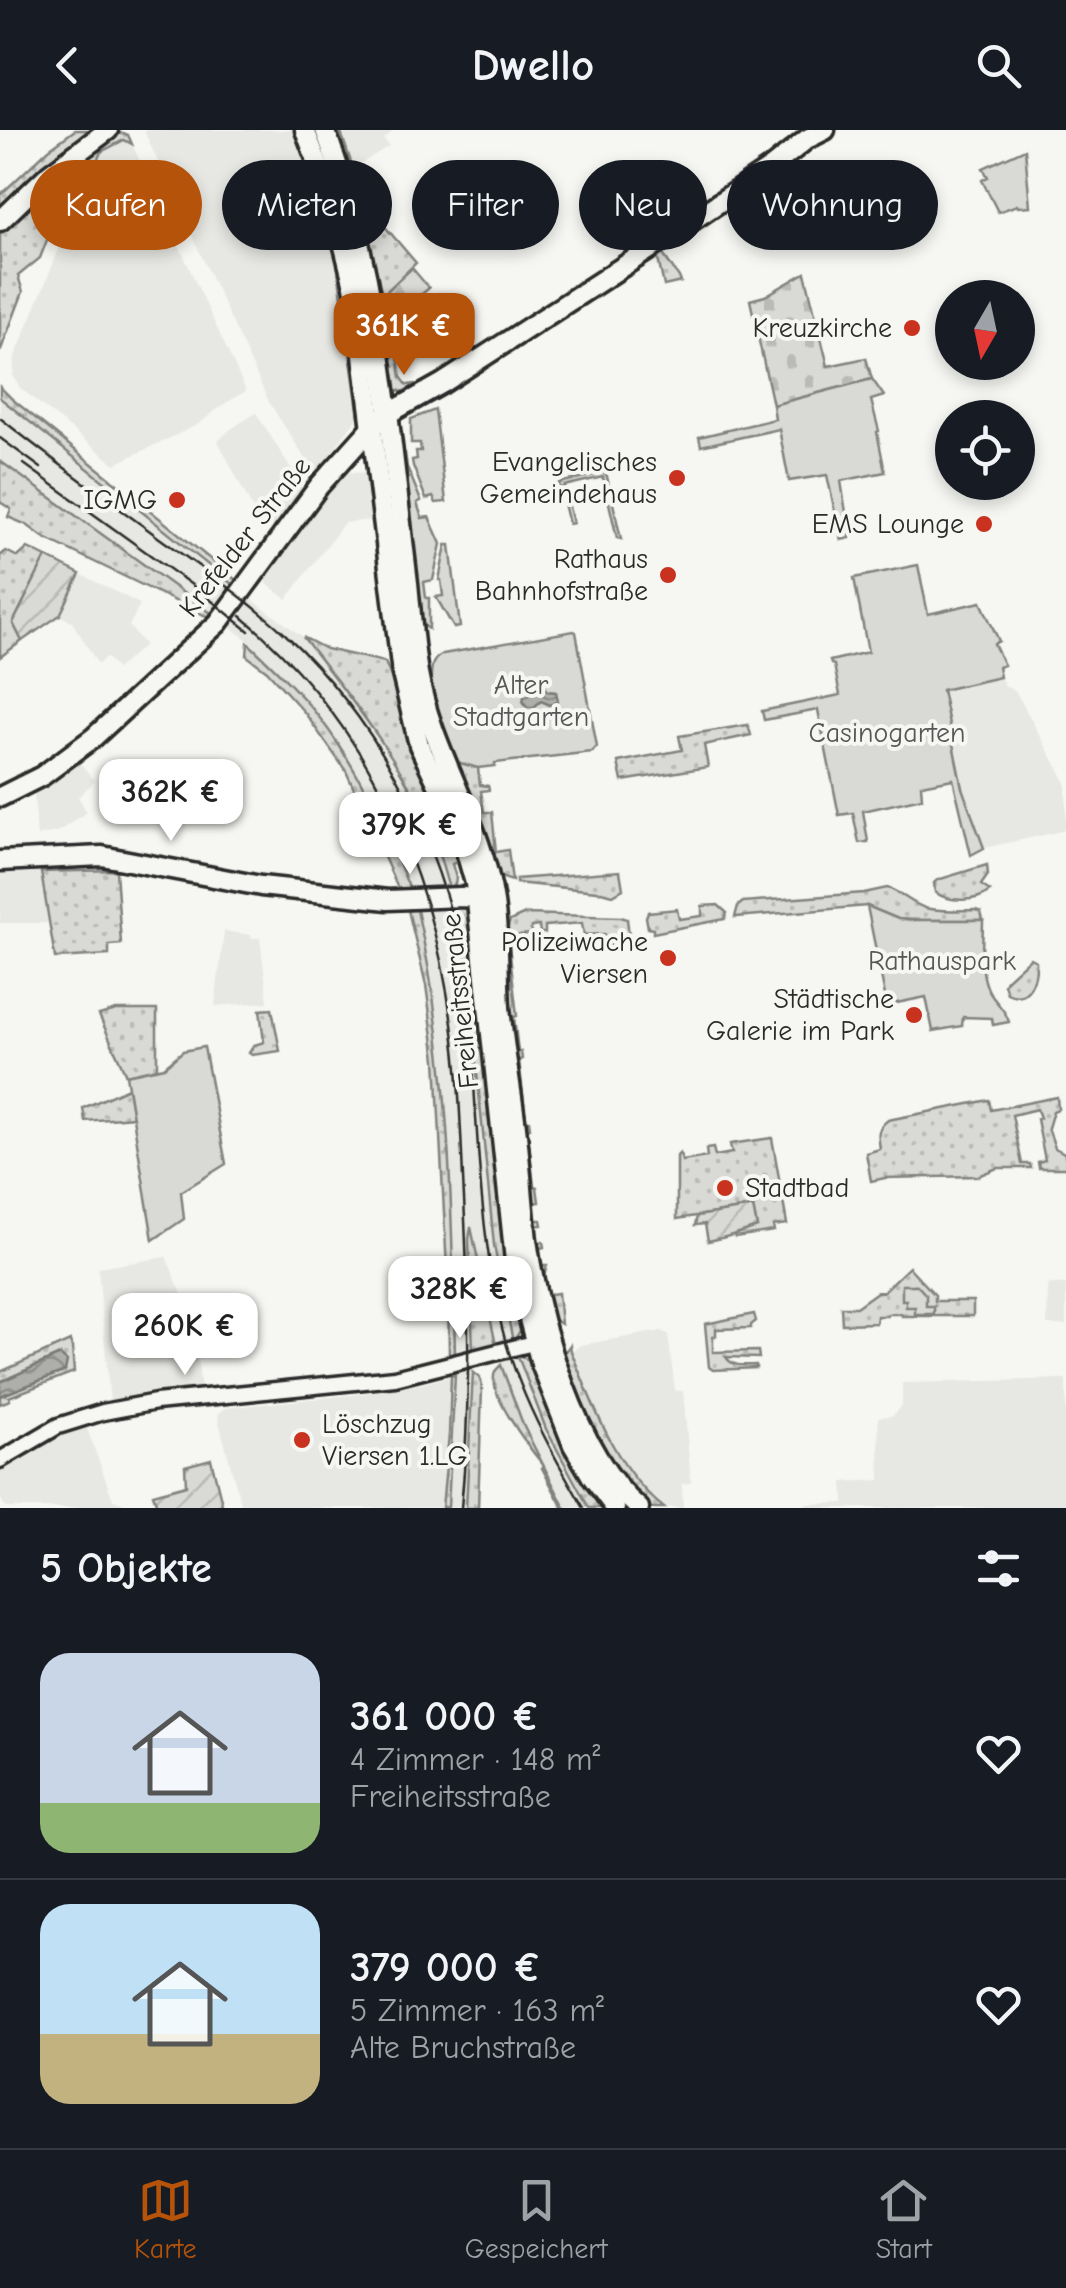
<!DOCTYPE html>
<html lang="de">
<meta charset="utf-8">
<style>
:root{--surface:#171b24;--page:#20242c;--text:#f1f3f6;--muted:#9ea1a6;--line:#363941;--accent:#b45309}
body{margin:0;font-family:"Comic Neue",sans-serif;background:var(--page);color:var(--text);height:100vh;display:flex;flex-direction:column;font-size:38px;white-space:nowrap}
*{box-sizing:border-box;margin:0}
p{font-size:32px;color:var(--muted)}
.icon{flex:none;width:55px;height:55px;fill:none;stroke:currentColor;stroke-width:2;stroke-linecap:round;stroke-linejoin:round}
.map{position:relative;height:1378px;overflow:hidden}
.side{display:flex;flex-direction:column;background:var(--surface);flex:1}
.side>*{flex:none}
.banner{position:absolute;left:30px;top:30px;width:1008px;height:90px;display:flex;gap:20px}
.needle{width:65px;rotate:189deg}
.controls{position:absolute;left:935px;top:150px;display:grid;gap:20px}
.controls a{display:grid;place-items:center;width:100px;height:100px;border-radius:50%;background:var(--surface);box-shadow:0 5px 15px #0003;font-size:50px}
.price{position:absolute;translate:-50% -85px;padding:0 22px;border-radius:20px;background:#fff;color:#222;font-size:32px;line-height:65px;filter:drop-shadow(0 2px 5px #0008)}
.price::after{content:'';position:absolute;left:50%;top:60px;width:30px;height:22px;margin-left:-15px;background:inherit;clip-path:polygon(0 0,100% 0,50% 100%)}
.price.current{background:var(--accent);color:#fff}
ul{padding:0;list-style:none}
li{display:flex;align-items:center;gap:30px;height:250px;padding:0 40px}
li+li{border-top:2px solid var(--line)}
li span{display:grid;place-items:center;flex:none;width:280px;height:200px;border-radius:30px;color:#555}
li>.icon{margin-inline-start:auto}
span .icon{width:120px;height:120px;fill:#fffc;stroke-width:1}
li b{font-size:42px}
h2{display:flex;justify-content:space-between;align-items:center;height:120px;padding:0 40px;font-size:42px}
.pill{padding:0 35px;border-radius:45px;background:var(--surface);box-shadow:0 5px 15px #0003;font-size:35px;line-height:90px}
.pill.current{background:var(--accent);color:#fff}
header{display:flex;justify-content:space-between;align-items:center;height:130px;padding:0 40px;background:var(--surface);font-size:45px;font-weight:700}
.menu{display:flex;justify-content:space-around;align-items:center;height:140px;border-top:2px solid var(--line);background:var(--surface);font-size:28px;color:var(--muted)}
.menu a{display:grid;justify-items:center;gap:5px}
.menu .current{color:var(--accent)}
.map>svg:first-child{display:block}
.built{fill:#e7e7e3}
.grass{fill:url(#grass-dots);stroke:#828280;stroke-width:2.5}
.forest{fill:url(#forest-firs);stroke:#828280;stroke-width:2.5}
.cemetery{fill:url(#cemetery-stones);stroke:#828280;stroke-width:2.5}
.park{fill:#d9d9d5;stroke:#828280;stroke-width:2.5}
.garden{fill:url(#garden-furrows);stroke:#828280;stroke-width:2.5}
.water{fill:url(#water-waves);stroke:#7a7a78;stroke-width:2.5}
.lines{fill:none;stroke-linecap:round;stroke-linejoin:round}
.minor-casing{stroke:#2b2b2b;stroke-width:21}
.major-casing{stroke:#2b2b2b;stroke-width:25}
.minor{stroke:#f6f6f2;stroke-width:14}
.major{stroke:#f6f6f2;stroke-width:18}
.rail{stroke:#2b2b2b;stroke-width:2.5}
.poi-dot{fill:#c8321e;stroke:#f6f6f2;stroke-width:4}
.labels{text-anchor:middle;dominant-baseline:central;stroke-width:8;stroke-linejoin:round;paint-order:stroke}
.poi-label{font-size:28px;fill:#2b2b2b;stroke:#f6f6f2;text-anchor:end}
.street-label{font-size:28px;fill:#2b2b2b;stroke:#f6f6f2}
.park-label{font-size:28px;fill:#565656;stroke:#f6f6f2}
</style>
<header><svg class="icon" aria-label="back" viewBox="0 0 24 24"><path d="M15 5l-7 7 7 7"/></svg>Dwello<svg class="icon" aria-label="search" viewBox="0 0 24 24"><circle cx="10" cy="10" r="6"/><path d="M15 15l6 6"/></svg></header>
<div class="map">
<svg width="1066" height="1378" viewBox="0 0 1066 1378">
<defs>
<pattern id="grass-dots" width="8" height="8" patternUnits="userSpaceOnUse" patternTransform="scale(2.5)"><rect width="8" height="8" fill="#d9d9d5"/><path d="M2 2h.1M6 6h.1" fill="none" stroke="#babab7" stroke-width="1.8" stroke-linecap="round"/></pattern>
<pattern id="forest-firs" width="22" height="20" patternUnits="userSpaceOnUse" patternTransform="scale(2.5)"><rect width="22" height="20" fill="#d9d9d5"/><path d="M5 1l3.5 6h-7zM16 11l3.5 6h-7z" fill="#babab7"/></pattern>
<pattern id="cemetery-stones" width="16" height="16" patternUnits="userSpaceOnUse" patternTransform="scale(2.5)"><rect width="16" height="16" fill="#d9d9d5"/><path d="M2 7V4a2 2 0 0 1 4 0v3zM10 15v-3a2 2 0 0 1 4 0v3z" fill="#babab7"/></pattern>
<pattern id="garden-furrows" width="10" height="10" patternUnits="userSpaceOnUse" patternTransform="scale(2.5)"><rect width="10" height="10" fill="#d9d9d5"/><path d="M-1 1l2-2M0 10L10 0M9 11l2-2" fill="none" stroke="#babab7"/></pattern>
<pattern id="water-waves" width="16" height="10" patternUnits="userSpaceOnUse" patternTransform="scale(2.5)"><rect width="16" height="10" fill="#aeaeab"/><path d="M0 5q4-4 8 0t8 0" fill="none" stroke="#8e8e8b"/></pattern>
</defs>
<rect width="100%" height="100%" fill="#f6f6f2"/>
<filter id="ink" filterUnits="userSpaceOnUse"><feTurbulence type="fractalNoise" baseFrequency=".01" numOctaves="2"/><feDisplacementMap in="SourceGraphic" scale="20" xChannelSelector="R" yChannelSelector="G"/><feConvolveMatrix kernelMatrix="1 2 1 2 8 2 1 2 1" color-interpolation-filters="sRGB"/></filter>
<g filter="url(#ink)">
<g class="built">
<polygon points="147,0 296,0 325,83 336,126 359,286 315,344 269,272 144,1"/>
<polygon points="340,0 391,0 392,2 384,9 389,16 354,38"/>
<polygon points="124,10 132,14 246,261 224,274 197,295 115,334 20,258 13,245 15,227 94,34 101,22"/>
<polygon points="0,268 224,449 303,507 378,606 410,657 431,702 449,758 466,831 494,1115 513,1212 546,1299 589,1378 565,1378 524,1297 501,1235 475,1110 470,1100 469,1109 473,1242 466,1378 448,1378 455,1226 453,1114 445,965 433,859 410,760 388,706 351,634 318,586 248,510 0,331"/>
<polygon points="256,283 304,359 275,399 256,385 218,311 231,299"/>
<polygon points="344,342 366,343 371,390 344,393 287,469 267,454 266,446"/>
<polygon points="80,444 140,474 129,496 145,515 117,539 106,527 98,534 72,492 59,485"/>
<polygon points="1000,547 1005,556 1016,562 1066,653 1066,700 984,718 962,658 942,559"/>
<polygon points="80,633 95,651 78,667 87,682 59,701 37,706 34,662"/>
<polygon points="41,742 49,793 0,793 0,743"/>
<polygon points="224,801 251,805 252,808 260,808 268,872 215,876"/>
<polygon points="166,1127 193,1190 201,1260 126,1268 110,1272 98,1138"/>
<polygon points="1048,1154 1066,1155 1066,1195 1047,1195"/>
<polygon points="661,1201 668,1204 675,1261 683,1261 691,1353 682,1354 683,1378 661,1377 630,1344 608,1307 571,1221 581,1215"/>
<polygon points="451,1246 449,1304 442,1378 242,1378 218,1288 219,1283 224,1278 360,1264 421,1254"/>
<polygon points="1066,1249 1066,1378 806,1378 805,1374 844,1373 843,1352 880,1350 878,1287 892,1286 902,1276 902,1253"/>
<polygon points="86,1296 113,1370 134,1378 6,1378 0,1368 0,1339 50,1308"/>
</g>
<g class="grass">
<polygon points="75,0 94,0 0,82 0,65 49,19"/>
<polygon points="296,0 301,0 321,54 350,157 368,281 361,300 336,126 325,83"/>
<polygon points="334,0 340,0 365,73 416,133 387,161 393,184 411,205 403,208 402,206 395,207 401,247 407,255 416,254 403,262 395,259 392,255 373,134"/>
<polygon points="123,3 128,5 132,14 124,10 101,22 85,57 78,55 60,87 54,92 40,128 18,146 23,162 0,222 0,104 37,64 113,5"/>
<polygon points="662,123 679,147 681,152 664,156 658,129 658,125"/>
<polygon points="0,257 12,269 236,450 233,455 0,268"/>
<polygon points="0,331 211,483 208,487 43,407 27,395 8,387 11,379 0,372"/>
<polygon points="606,342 621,409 617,408 603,347 564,356 573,393 569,394 559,353"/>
<polygon points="28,418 46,427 13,493 22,511 0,527 0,426 6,421 18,427"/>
<path d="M303,507L326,519L385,532L393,552H398L462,730L452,734L456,748L455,754L449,758C443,739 438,718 430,699C400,628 350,568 303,507Z"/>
<path d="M248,513C272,536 298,560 319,587C359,639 386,700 410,760L399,761L346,641L305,583L267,541L247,526Z"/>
<polygon points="748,595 751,605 704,615 708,637 622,651 618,632 682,620 679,606"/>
<polygon points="450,630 478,638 480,655 488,656 489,660 481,661 484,682 492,682 496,722 508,720 512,751 503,748 494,738"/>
<path d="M987,735L988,745L981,755L990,761C977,772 949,773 935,762L934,753L937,750Z"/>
<polygon points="116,740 121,814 109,815 109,825 55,828 41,742"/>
<polygon points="620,741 623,759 613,765 597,761 516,753 516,749"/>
<path d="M887,758C901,762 910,773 925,778C940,782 960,780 976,780L981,782L983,790H910L898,789L867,776L735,787L738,776L743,772L864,763Z"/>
<polygon points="453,775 461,775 470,780 508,1141 520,1201 513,1212 494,1115 466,831"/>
<polygon points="718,775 727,783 725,789 653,803 653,799 648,798 646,787 648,782 677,779 679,789 702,786 702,776"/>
<path d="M408,780H417C450,926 452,1077 455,1226L449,1227L448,1159L436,929L426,855Z"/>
<polygon points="525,784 621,787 627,789 630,813 601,816 600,810 605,807 604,804 584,805 582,793 545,796 545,803 540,803 539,796 531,797 531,804 515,806 509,816 517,886 514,887 518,922 521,922 522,929 519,930 526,990 529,991 530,998 527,999 534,1056 537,1057 539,1072 532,1074 534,1090 541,1090 542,1095 534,1096 536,1112 543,1112 544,1117 537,1119 539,1135 547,1135 542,1152 544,1165 558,1163 561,1194 551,1188 546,1180 533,1115 504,807 510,791"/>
<path d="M1030,828L1036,831C1037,849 1029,874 1007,863L1004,854L1006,850Z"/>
<polygon points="272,879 280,921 252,925 249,923 254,915 264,912 260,880"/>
<polygon points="116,880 157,880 157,938 126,945 99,885"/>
<polygon points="128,958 133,987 85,991 83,978"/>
<path d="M1057,967L1058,979L1053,981L1048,998L1055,1018L1066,1024V1038H1039L1038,1032L1045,1030L1037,989L1040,988L1037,979L1012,985L1022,1034H1030L1031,1038H997L978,1046L885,1048L871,1051L866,1023L880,1019C878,1005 876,999 888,990L989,970L991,980Z"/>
<polygon points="772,1008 787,1094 773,1096 774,1101 735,1107 732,1104 734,1102 757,1097 753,1077 677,1089 677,1026 680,1023 682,1031 707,1027 706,1019 713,1018 715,1026 732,1023 730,1014"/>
<polygon points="471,1097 496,1215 473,1221 469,1109"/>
<polygon points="909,1137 935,1165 935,1171 973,1171 973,1186 902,1186 902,1184 888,1184 887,1186 877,1186 876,1193 842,1194 841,1177 856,1177 877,1162 883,1162"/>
<path d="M754,1184L756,1191L751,1195V1198L716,1199V1206L713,1207V1222L758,1221L759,1228L726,1227C733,1238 745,1235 756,1235V1238L713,1240L709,1237L705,1194Z"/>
<polygon points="70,1211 72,1217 74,1242 9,1267 10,1270 0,1274 0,1266 65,1241 60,1225 0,1252 0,1242"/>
<path d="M570,1215L571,1221C594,1277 615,1339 664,1378H650C602,1328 588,1293 564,1230V1223Z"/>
<polygon points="517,1224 534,1233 608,1378 589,1378 546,1299"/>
<path d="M501,1235L524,1297L565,1378H563L542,1338L544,1336C531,1320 486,1262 495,1242C496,1239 499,1237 501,1235Z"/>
<polygon points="473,1242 480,1248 482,1258 478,1378 466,1378"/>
<polygon points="455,1245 448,1377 442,1378 449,1304 451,1246"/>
</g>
<polygon class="forest" points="412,138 429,158 410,174 415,181 399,192 393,184 387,161"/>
<polygon class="cemetery" points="805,143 828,236 866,228 872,249 773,275 750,170 765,166"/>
<g class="park">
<polygon points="1025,19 1030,76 1018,77 1017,75 998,82 982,50 988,47 983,38"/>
<polygon points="872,249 884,266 871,270 879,301 877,302 885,342 841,351 850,408 841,410 827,345 789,351 779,299 701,316 699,307 775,289 773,275"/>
<polygon points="435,280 446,372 436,373 433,367 426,369 413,336 412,330 417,329 416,321 421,321 420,313 411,313 411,289"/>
<polygon points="399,323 405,323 407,337 421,371 417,373 422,388 429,387 441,414 433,450 424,452 426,468 429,468 429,499 420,493"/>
<polygon points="446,415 450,415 460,497 454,498 436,467 443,466 441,450 439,450"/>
<polygon points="918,435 928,484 981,472 999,511 994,514 1004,535 998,537 1000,547 942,560 962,658 984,718 971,725 953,649 921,655 922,668 863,681 868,712 859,713 853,683 839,685 818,580 764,590 762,581 840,565 834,535 831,534 830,531 868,522 854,448"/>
<path d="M574,501L576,502L597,617L592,622L495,633V636L478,638L450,630L426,548L431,547C431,535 433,529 443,524Z"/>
<path d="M867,776L898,789L910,790H983C983,811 979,837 987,857C992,871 1005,877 1009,892L993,895L992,888L963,887L962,896L933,901L926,867L887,875Z"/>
<polygon points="204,917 226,1034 181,1062 184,1089 153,1110 126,945 164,937 183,921"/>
<polygon points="902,1155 917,1155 926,1165 926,1176 934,1176 934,1184 915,1184 915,1177 906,1177 906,1170 902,1170"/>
</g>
<g class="garden">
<polygon points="46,427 80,444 60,485 22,511 13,493"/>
<path d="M753,1077L757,1097C739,1103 726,1108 708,1111L705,1094L695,1095L697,1086Z"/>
<polygon points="211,1329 222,1374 214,1378 158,1378 153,1364 186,1355 185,1336"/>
</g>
<g class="water">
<polygon points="539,553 544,555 547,561 556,562 558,571 550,575 541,571 534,577 527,577 523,571 524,567 532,564 533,557"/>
<polygon points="60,1225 67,1231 65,1241 0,1266 0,1252"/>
</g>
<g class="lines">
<defs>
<polyline id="minor" points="0,1330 58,1296 103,1282 156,1272 395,1248 541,1211"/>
<g id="major">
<polyline points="305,0 333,73 355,160 402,544 419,615 460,701 475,753 516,1140 541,1234 573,1315 592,1347 615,1378"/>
<path d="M325,0C380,146 389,299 408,453C411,483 413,513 418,543C432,623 482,691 494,772C499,807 498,842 500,877C504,920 512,962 517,1005C521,1040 523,1075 527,1110C538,1190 576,1325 639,1378"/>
<polyline points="0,91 49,44 108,0"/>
<polyline points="0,667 42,646 93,608 218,493 319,356 373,296 388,284 443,253 647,121 772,37 807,9 825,0"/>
<polyline points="0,731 102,726 261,756 388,770 461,767 488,769"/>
</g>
</defs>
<use href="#minor" class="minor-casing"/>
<use href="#major" class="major-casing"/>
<use href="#minor" class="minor"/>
<use href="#major" class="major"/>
<g class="rail">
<path d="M0,288C51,329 105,368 158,407C201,438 246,468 285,504C389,601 450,732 469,871C477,980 477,1091 502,1198C518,1262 551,1322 584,1378"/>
<polyline points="0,308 41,338"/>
<polyline points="24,334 196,458 249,501"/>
<path d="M241,486C367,593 430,733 452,894C460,951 461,1010 464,1068C469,1171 471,1275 461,1378"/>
</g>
</g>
</g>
<g class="poi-dot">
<circle cx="912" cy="198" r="10"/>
<circle cx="677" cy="348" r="10"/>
<circle cx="177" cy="370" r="10"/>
<circle cx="984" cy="394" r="10"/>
<circle cx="668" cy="445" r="10"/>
<circle cx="668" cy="828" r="10"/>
<circle cx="914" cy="885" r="10"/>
<circle cx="725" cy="1058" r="10"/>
<circle cx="302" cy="1310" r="10"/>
</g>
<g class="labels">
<g class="poi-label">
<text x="892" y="198">Kreuzkirche</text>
<text x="657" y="332">Evangelisches<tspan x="657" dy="32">Gemeindehaus</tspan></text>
<text x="157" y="370">IGMG</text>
<text x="964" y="394">EMS Lounge</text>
<text x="648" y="429">Rathaus<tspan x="648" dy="32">Bahnhofstraße</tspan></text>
<text x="648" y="812">Polizeiwache<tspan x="648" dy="32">Viersen</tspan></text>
<text x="894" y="869">Städtische<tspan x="894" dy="32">Galerie im Park</tspan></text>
<text x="745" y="1058" text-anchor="start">Stadtbad</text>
<text x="322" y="1294" text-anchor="start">Löschzug<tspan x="322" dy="32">Viersen 1.LG</tspan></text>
</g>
<g class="street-label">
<text transform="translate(245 407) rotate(-52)">Krefelder Straße</text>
<text transform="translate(460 871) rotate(-96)">Freiheitsstraße</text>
</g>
<g class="park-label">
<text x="521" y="555">Alter<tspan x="521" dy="32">Stadtgarten</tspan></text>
<text x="887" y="603">Casinogarten</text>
<text x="942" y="831">Rathauspark</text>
</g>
</g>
</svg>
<div class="controls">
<a><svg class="needle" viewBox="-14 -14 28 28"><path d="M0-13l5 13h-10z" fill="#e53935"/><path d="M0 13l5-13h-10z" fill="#9ea1a6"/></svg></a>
<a><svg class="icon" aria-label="locate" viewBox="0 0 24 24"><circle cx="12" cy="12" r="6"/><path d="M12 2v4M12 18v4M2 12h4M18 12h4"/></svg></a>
</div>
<b class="price current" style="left:404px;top:248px">361K €</b>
<b class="price" style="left:171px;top:714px">362K €</b>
<b class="price" style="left:410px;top:747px">379K €</b>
<b class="price" style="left:460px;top:1211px">328K €</b>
<b class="price" style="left:185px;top:1248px">260K €</b>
<div class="banner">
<a class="pill current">Kaufen</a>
<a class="pill">Mieten</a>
<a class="pill">Filter</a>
<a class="pill">Neu</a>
<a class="pill">Wohnung</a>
</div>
</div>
<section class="side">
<h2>5 Objekte<svg class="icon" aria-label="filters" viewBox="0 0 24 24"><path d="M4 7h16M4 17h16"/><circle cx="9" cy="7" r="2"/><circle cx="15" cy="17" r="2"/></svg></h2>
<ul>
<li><span style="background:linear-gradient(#c9d6e8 75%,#8fb573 0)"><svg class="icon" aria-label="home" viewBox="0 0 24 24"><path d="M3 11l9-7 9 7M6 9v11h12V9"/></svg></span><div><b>361 000 €</b><p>4 Zimmer · 148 m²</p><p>Freiheitsstraße</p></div><svg class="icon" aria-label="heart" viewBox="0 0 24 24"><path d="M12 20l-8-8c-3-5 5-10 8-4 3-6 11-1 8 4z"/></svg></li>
<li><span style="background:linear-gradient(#bfe0f5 65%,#c2b280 0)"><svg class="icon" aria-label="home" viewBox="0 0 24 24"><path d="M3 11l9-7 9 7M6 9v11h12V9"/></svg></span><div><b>379 000 €</b><p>5 Zimmer · 163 m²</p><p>Alte Bruchstraße</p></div><svg class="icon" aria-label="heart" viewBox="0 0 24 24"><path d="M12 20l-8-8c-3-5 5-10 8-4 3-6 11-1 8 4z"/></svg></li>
</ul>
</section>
<nav class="menu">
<a class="current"><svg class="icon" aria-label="map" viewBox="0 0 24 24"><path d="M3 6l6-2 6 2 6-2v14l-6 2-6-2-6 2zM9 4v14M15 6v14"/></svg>Karte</a>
<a><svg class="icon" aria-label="saved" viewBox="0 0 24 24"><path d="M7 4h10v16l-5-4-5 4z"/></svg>Gespeichert</a>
<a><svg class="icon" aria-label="home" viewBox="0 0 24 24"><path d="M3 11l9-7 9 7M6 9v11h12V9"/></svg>Start</a>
</nav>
